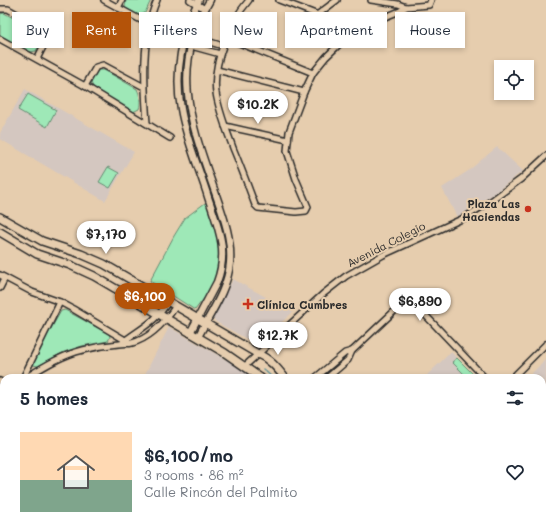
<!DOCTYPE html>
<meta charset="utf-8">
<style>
:root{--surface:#fff;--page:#f2f2f3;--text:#1f2937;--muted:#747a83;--accent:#b45309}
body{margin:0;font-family:Mali,sans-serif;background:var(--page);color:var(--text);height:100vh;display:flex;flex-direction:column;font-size:15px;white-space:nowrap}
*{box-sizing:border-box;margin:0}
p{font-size:13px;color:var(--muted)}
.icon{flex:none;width:22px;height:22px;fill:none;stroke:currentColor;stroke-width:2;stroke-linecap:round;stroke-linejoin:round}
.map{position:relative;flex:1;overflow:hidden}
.sheet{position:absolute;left:0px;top:374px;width:546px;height:156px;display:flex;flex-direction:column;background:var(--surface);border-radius:12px 12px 0 0;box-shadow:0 2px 6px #0003}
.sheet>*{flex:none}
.hud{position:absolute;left:12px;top:12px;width:522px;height:36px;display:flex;gap:8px}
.buttons{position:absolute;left:494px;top:60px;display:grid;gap:8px}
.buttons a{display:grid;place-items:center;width:40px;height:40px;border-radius:0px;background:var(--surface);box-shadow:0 2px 6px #0003;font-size:20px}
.price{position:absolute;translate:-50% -34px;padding:0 9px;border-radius:14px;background:#fff;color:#222;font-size:13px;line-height:26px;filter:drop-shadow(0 1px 2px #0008)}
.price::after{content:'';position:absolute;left:50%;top:24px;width:12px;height:9px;margin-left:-6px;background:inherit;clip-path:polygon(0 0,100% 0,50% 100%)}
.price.current{background:var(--accent);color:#fff}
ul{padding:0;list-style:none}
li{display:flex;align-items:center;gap:12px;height:100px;padding:0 20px}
li span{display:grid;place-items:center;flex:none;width:112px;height:80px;border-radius:0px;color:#555}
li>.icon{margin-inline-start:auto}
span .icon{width:48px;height:48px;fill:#fffc;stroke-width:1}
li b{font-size:17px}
h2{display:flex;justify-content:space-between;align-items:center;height:48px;padding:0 20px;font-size:17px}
.chip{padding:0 14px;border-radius:0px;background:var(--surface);box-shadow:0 2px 6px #0003;font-size:14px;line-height:36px}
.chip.current{background:var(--accent);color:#fff}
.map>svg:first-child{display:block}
.built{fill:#d4c7c0}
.green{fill:#9ee8b7;stroke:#648a71}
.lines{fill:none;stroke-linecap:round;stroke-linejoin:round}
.stream{stroke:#65959b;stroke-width:1.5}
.minor-casing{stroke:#2b2b2b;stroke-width:8}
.tertiary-casing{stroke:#2b2b2b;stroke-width:9}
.secondary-casing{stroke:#2b2b2b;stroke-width:10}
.minor{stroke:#e6cdae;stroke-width:5}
.tertiary{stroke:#e6cdae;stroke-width:6}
.secondary{stroke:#e6cdae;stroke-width:7}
.poi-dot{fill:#c8321e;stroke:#e6cdae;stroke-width:1.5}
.labels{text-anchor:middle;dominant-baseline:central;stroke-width:4;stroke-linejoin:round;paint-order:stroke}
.poi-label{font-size:11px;font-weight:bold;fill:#2b2b2b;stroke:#e6cdae;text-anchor:end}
.street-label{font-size:11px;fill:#2b2b2b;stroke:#e6cdae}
</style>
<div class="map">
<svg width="546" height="530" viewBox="0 0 546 530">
<rect width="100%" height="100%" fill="#e6cdae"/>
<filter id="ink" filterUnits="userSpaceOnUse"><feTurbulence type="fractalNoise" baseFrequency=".025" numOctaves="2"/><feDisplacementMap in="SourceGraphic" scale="8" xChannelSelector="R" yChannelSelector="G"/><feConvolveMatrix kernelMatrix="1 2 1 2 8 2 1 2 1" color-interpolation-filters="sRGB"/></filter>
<g filter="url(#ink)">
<g class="built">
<polygon points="25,89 134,152 105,201 0,139 0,133"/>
<polygon points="497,147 523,171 492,195 457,217 442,188 468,171"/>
<polygon points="233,279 293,312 261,341 254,343 216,322 213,318"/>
<polygon points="169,327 251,374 254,378 240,375 230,378 143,378"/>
<polygon points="451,352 477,378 424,378"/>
<polygon points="546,359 546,520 542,522 542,378 527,378"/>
<polygon points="465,526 513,526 512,529 495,530 477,529"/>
</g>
<g class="green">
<polygon points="126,0 151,0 145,13 138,16 127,9 125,7"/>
<path d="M4,13L40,32C44,39 40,44 36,51L30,52L26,51L2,36L0,34V14Z"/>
<path d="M99,70H104L137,89C140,95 141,103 139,109L133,112L94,88L91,83L95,73Z"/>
<polygon points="28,94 56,110 47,127 18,110"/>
<polygon points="108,167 119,173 110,188 99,182"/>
<path d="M205,203L209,205C218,233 225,262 210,289C206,297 200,303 195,310L150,281L174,236L185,218Z"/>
<polygon points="65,310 109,334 110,337 108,341 82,346 64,352 38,366 33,365 32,362 61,311"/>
<polygon points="457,358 474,375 471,378 468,378 452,362"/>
<polygon points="25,526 60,526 58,530 18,530"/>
<polygon points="142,526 199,526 192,530 139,530"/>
</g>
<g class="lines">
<g class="stream">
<polyline points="263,369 273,378"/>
<polyline points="419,526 428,530"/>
</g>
<defs>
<g id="minor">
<polyline points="104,0 150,25"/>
<polyline points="190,0 205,9"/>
<path d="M249,0C230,22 212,63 216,93C219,112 227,131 233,148C241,167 248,186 255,205L258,208L296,212L306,211L308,207L296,179L287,151L289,132L304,92L313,73L326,57L355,29L400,11L406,7L429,5L431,0"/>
<polyline points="279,0 355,29"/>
<polyline points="371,0 398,4 406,7"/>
<polyline points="118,8 122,0"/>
<polyline points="0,9 8,9 47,31 48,37 37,59"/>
<polyline points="317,15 337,0"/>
<polyline points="194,37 223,46"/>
<polyline points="227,38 313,73"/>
<polyline points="0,39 85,86 170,138"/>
<polyline points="191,46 220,54"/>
<polyline points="217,70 304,92"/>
<polyline points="85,86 96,67 103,65 144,87"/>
<path d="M147,123C144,84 141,37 157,0"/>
<polyline points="225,126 288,140"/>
<polyline points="0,275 32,292 60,302 73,309 130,343"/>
<polyline points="0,288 5,278"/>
<path d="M123,342C141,328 155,323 168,302"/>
<polyline points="352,351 403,303 409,302 413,302 485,378"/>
<polyline points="245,366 323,294 346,276 383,255 464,218 491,201 521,179 546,156"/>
<polyline points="23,378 60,302"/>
<path d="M25,378C43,367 62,355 83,350C95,347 107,345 119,344C124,343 128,344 132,343C151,338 165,322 176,306"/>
<polyline points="315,378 345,353 352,351 348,360 327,378"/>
<polyline points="512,378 546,344"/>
<polyline points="0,381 4,383"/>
<polyline points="0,394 4,391"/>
<polyline points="0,469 4,471"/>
<polyline points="10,530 16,526"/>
<polyline points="61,530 63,526"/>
<polyline points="133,530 135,526"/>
</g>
<g id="tertiary">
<path d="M190,333L217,282C229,250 218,227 208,197C199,168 186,139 181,109C174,72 182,33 199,0"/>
<path d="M198,337C210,314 228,289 230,263C232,238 223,215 215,192C191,123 169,69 210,0"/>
</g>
<g id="secondary">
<path d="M0,217L42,241L81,254L104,264L258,354C270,359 277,368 285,378"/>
<polyline points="0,232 37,254 70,265 94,276 225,353 261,378"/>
<polyline points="545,524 546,524"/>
<polyline points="402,526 408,530"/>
<polyline points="440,526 452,530"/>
<polyline points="528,530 539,526"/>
</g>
</defs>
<use href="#minor" class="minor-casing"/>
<use href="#tertiary" class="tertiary-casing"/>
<use href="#secondary" class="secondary-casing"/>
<use href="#minor" class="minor"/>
<use href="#tertiary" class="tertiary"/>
<use href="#secondary" class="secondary"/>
</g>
</g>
<g class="poi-dot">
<circle cx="528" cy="209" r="4"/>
<path d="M246 298h4v4h4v4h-4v4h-4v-4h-4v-4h4z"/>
</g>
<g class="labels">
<g class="poi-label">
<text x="520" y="203">Plaza Las<tspan x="520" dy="13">Haciendas</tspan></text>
<text x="257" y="304" text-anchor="start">Clínica Cumbres</text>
</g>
<g class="street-label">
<text transform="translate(386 244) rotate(-27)">Avenida Colegio</text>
</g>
</g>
</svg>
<div class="buttons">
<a><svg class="icon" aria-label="locate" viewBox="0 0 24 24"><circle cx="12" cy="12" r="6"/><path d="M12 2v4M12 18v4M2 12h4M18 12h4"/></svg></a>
</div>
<b class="price" style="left:258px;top:125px">$10.2K</b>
<b class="price" style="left:106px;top:255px">$7,170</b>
<b class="price current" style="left:145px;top:317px">$6,100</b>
<b class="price" style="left:420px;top:322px">$6,890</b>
<b class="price" style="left:278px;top:356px">$12.7K</b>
<div class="hud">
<a class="chip">Buy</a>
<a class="chip current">Rent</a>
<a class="chip">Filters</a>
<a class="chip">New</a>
<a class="chip">Apartment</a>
<a class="chip">House</a>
</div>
<section class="sheet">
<h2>5 homes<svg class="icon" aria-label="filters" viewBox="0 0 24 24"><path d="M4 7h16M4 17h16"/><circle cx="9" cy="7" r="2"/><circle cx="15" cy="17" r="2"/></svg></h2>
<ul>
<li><span style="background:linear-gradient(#ffd9b3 60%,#7fa58c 0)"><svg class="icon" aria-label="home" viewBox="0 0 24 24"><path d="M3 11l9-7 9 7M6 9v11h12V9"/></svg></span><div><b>$6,100/mo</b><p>3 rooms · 86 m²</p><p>Calle Rincón del Palmito</p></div><svg class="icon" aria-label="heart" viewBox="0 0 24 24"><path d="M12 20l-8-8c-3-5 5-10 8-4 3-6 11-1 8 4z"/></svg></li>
</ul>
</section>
</div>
